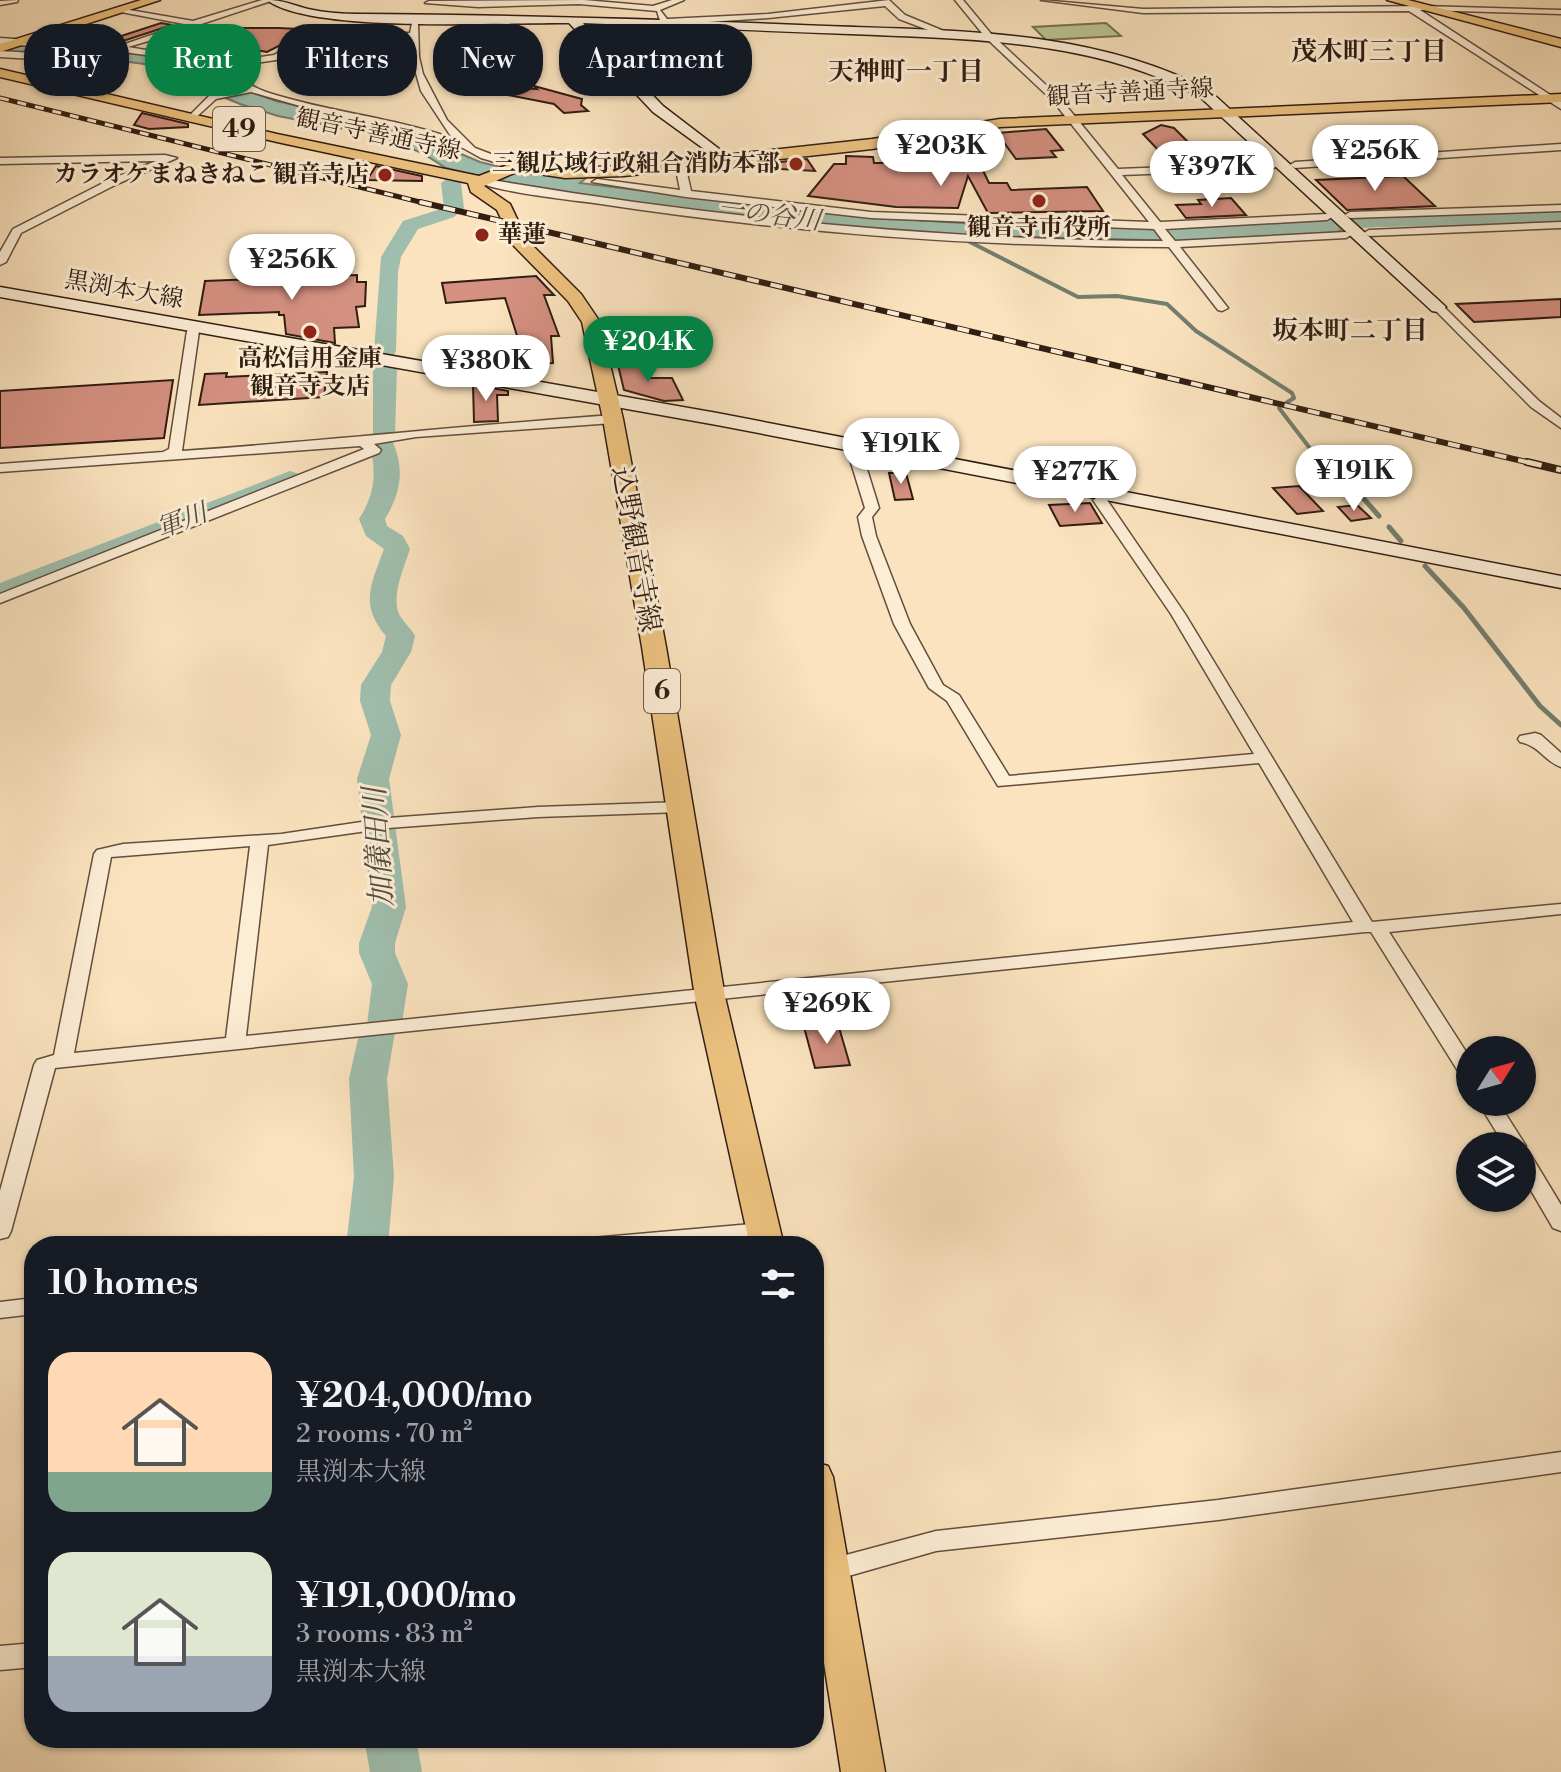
<!DOCTYPE html>
<meta charset="utf-8">
<style>
:root{--surface:#171b24;--page:#242831;--text:#f1f3f6;--muted:#9ea1a6;--accent:#0b8043}
body{margin:0;font-family:"Libre Bodoni","Noto Serif JP",serif;background:var(--page);color:var(--text);height:100vh;display:flex;flex-direction:column;font-size:30px;white-space:nowrap}
*{box-sizing:border-box;margin:0}
p{font-size:26px;color:var(--muted)}
.icon{flex:none;width:44px;height:44px;fill:none;stroke:currentColor;stroke-width:2;stroke-linecap:round;stroke-linejoin:round}
.map{position:relative;flex:1;overflow:hidden}
.panel{position:absolute;left:24px;top:1236px;width:800px;height:512px;display:flex;flex-direction:column;background:var(--surface);border-radius:32px;box-shadow:0 2px 6px #0004}
.panel>*{flex:none}
.hud{position:absolute;left:24px;top:24px;width:800px;height:72px;display:flex;gap:16px}
.needle{width:52px;rotate:53deg}
.tools{position:absolute;left:1456px;top:1036px;display:grid;gap:16px}
.tools a{display:grid;place-items:center;width:80px;height:80px;border-radius:50%;background:var(--surface);box-shadow:0 2px 6px #0004;font-size:40px}
.price{position:absolute;translate:-50% -68px;padding:0 18px;border-radius:28px;background:#fff;color:#222;font-size:26px;line-height:52px;filter:drop-shadow(0 2px 4px #0008)}
.price::after{content:'';position:absolute;left:50%;top:48px;width:24px;height:18px;margin-left:-12px;background:inherit;clip-path:polygon(0 0,100% 0,50% 100%)}
.price.current{background:var(--accent);color:#fff}
ul{padding:0;list-style:none}
li{display:flex;align-items:center;gap:24px;height:200px;padding:0 24px}
li span{display:grid;place-items:center;flex:none;width:224px;height:160px;border-radius:24px;color:#555}
li>.icon{margin-inline-start:auto}
span .icon{width:96px;height:96px;fill:#fffc;stroke-width:1}
li b{font-size:34px}
h2{display:flex;justify-content:space-between;align-items:center;height:96px;padding:0 24px;font-size:34px}
.tag{padding:0 28px;border-radius:32px;background:var(--surface);box-shadow:0 2px 6px #0004;font-size:28px;line-height:72px}
.tag.current{background:var(--accent);color:#fff}
.map>svg:first-child{display:block}
.green{fill:#bcc493;stroke:#767052;stroke-width:2}
.water{fill:#9fbead;stroke:#737e6f;stroke-width:2}
.lines{fill:none;stroke-linecap:round;stroke-linejoin:round}
.stream-far1{stroke:#737e6f;stroke-width:4}
.stream{stroke:#737e6f;stroke-width:5}
.river{fill:#9fbead;fill-rule:evenodd}
.building{fill:#d49081;stroke:#311d12;stroke-width:2}
.street-casing{stroke:#634e3d;stroke-width:3}
.secondary-casing{stroke:#311d12;stroke-width:3}
.primary-casing{stroke:#311d12;stroke-width:3}
.street{fill:#fcedd5;fill-rule:evenodd}
.secondary{fill:#fcedd5;fill-rule:evenodd}
.primary{fill:#edc27f;fill-rule:evenodd}
.rail-far2-casing{stroke:#311d12;stroke-width:5}
.rail-far1-casing{stroke:#311d12;stroke-width:6}
.rail-casing{stroke:#311d12;stroke-width:8}
.rail-far2{stroke:#fcedd5;stroke-width:3;stroke-dasharray:9;stroke-linecap:butt}
.rail-far1{stroke:#fcedd5;stroke-width:4;stroke-dasharray:12;stroke-linecap:butt}
.rail{stroke:#fcedd5;stroke-width:5;stroke-dasharray:15;stroke-linecap:butt}
.poi-dot{fill:#8f2418;stroke:#fcedd5;stroke-width:3}
.labels{text-anchor:middle;dominant-baseline:central;stroke-width:6;stroke-linejoin:round;paint-order:stroke}
.far-street-label{font-size:24px;fill:#311d12;stroke:#fcedd5}
.far-poi-label{font-size:24px;font-weight:bold;fill:#311d12;stroke:#fcedd5;text-anchor:end}
.far-neighbourhood-label{font-size:26px;font-weight:bold;fill:#311d12;stroke:#fcedd5}
.shield{fill:#fcedd5;stroke:#6e5b4c;stroke-width:2}
.shield-label{font-size:26px;font-weight:bold;fill:#311d12}
.far-water-label{font-size:26px;font-style:italic;fill:#524d40;stroke:#fcedd5}
.street-label{font-size:28px;fill:#311d12;stroke:#fcedd5}
.water-label{font-size:30px;font-style:italic;fill:#524d40;stroke:#fcedd5}
</style>
<div class="map">
<svg width="1561" height="1772" viewBox="0 0 1561 1772">
<rect width="100%" height="100%" fill="#fae3be"/>
<filter id="stains"><feTurbulence type="fractalNoise" baseFrequency=".0025" numOctaves="4"/><feColorMatrix values="0 0 0 0 .2 0 0 0 0 .09 0 0 0 0 .02 0 0 0 .5 -.17"/></filter>
<radialGradient id="worn" r=".72"><stop offset=".6" stop-color="#630" stop-opacity="0"/><stop offset="1" stop-color="#630" stop-opacity=".3"/></radialGradient>
<polygon class="green" points="1106,23 1121,36 1046,40 1033,27"/>
<path class="water" d="M0,43L124,51L180,59L200,64L238,87L276,101L398,127L480,162L530,174L586,178L580,183C687,196 794,211 901,219C1044,230 1186,227 1328,218L1342,232L1196,241L957,236L911,234L659,207L500,181L446,168L422,153L381,136L278,116L240,104L199,87L167,67L99,58L0,52Z"/>
<g class="lines">
<g class="stream-far1">
<polyline points="966,240 1078,297 1117,296 1167,304 1196,331 1292,393 1294,398 1286,403"/>
<polyline points="1279,408 1322,464"/>
</g>
<g class="stream">
<polyline points="1321,462 1331,475 1357,491 1379,516"/>
<polyline points="1389,527 1401,541"/>
<polyline points="1425,566 1464,608 1540,706 1561,725"/>
</g>
<g class="river">
<polygon points="451,177 461,183 464,208 454,217 418,229 401,257 398,272 396,351 393,356 377,356 374,351 381,257 403,221 444,208 441,183"/>
<polygon points="1561,212 1561,224 1376,227 1290,233 1280,227 1290,221 1376,215"/>
<path d="M385,361L393,363L397,368L395,436L392,440C405,469 401,493 385,519L387,526L403,536L410,549C404,568 391,595 399,614C403,622 411,628 415,636L411,652L391,685L390,701L401,735L389,779L406,907L395,943V953L408,984L402,1023L395,1032L387,1079L394,1177L388,1246H346L354,1177L349,1079L359,1034L367,1025L372,984L359,953V943L372,907L357,779L371,735L360,701L361,685L382,652L386,636C359,604 371,585 384,549L366,536L359,519C376,492 376,473 370,443L373,439V368L377,363Z"/>
<polygon points="290,471 299,474 303,479 299,484 0,601 0,583"/>
<polygon points="364,1738 416,1738 422,1772 370,1772"/>
</g>
</g>
<g class="building">
<polygon points="161,23 172,25 123,41 112,39"/>
<polygon points="227,28 279,28 318,30 304,33 267,52 209,42"/>
<polygon points="534,86 582,99 581,105 588,111 564,113 554,104 503,94 504,87 537,89"/>
<polygon points="142,113 188,124 188,127 149,129 134,125"/>
<polygon points="1161,125 1174,128 1208,162 1177,164 1167,153 1161,153 1143,134"/>
<polygon points="1046,129 1063,150 1051,151 1056,157 1016,159 997,133"/>
<polygon points="846,156 873,157 874,163 979,162 989,183 1007,183 1011,190 1087,187 1103,211 988,213 968,176 958,208 896,207 808,196 834,164 846,164"/>
<polygon points="807,159 815,171 762,168 762,164"/>
<polygon points="376,166 422,176 422,181 367,180"/>
<polygon points="1403,176 1435,206 1347,210 1316,180"/>
<polygon points="1231,198 1246,215 1186,218 1176,205 1201,204 1198,200"/>
<polygon points="357,275 357,282 366,282 365,306 356,307 359,327 334,328 335,343 286,334 284,315 279,315 279,312 199,315 205,281"/>
<polygon points="536,276 554,295 544,295 559,336 551,336 553,363 506,365 506,373 472,367 469,348 520,345 505,298 446,303 442,283"/>
<polygon points="1561,299 1561,317 1474,322 1456,304"/>
<polygon points="644,364 647,378 672,378 683,400 664,401 624,390 618,365"/>
<polygon points="327,372 324,397 199,405 205,374 227,373 226,377"/>
<polygon points="173,380 164,438 0,448 0,391"/>
<polygon points="473,384 508,391 508,395 497,395 498,421 474,422"/>
<polygon points="889,473 906,473 913,499 895,500"/>
<polygon points="1299,486 1323,511 1297,514 1273,488"/>
<polygon points="1090,503 1102,523 1060,526 1049,505"/>
<polygon points="1357,505 1371,518 1351,521 1338,507"/>
<polygon points="838,1024 850,1065 815,1068 804,1027"/>
</g>
<g class="lines">
<defs>
<g id="street">
<polygon points="18,0 17,2 0,5 0,1"/>
<path d="M262,0H274L171,34L206,41L208,57L216,64L274,55L306,36L319,33H410L412,23H418L419,57L423,74L447,120L475,148L523,166L518,169L481,158L463,148L407,128L335,116L251,92L216,99L192,121L187,118L210,95L244,88L211,69L190,61L116,51L0,44V38L119,46L184,24L121,12L118,8L193,21ZM162,37L199,45L200,59L128,47ZM409,38V47L294,50L319,39ZM410,52L421,91L452,138C391,117 327,112 266,92C251,87 237,76 223,68L276,60L285,55Z"/>
<polygon points="584,0 653,6 672,0 684,0 660,10 667,19 768,14 889,0 905,15 951,34 944,36 899,19 885,6 768,18 678,24 675,30 696,47 689,54 692,67 688,83 638,91 635,86 680,81 684,67 681,53 687,47 668,33 669,24 661,24 657,11 579,4 478,7 425,3 429,1"/>
<path d="M955,0H963L992,35L1059,97L1118,169L1272,163L1277,166L1272,169L1122,175L1160,222L1327,214L1332,217L1327,220L1165,229L1175,241L1346,232L1351,235L1346,238L1180,247L1228,308L1222,311L1218,310L1169,247C976,247 784,232 594,203C569,200 492,191 475,181L480,178C707,217 933,240 1163,241L1154,229L871,218L686,197L592,182L597,179L680,190L675,164L680,161L685,164L691,191L871,212L1149,222L1053,101L986,38Z"/>
<polygon points="1041,0 1143,9 1423,6 1561,10 1561,14 1420,10 1561,102 1561,109 1409,11 1143,13"/>
<polygon points="0,51 101,57 105,60 101,63 0,57"/>
<polygon points="1561,144 1561,150 1295,168 1290,165 1295,162"/>
<polygon points="165,155 177,158 117,184 21,233 6,262 0,265 0,252 13,229 109,180 156,161 0,164 0,158"/>
<polygon points="1561,205 1561,211 1350,218 1345,215 1350,212"/>
<polygon points="1561,222 1561,228 1369,236 1364,233 1369,230"/>
<polygon points="1434,305 1442,305 1539,401 1561,418 1561,428 1531,407 1434,309"/>
<path d="M193,327L199,331L182,451C326,441 469,425 613,415L619,419L613,423L416,437L374,444L381,450L379,453L0,603V594L364,449L360,446L0,472V464L163,452L169,449L187,331Z"/>
<path d="M855,449L862,453L879,508L872,517L876,536L910,624L943,685L959,695L1009,776L1254,754L1171,614L1093,500L1100,496L1105,497L1185,614L1372,922L1561,904V914L1389,932L1470,1058V1081L1463,1079L1371,932H1365L55,1068L11,1231L8,1237L0,1239V1191L34,1065L37,1060L54,1055L94,854L97,850L123,844L281,834L388,818L538,807L681,802L690,807L681,812L538,817L388,828L268,845L246,1036L1353,922L1259,763L998,786L947,701L929,688L894,624L862,536L858,517L865,508L848,453ZM250,846L226,1038L74,1053L111,857Z"/>
<path d="M1535,733L1541,735L1561,753V767C1544,761 1540,746 1520,742L1518,739L1520,736Z"/>
<polygon points="1478,1102 1498,1102 1526,1146 1524,1150 1529,1152 1561,1205 1561,1231 1553,1228 1522,1175 1522,1146 1505,1146"/>
<polygon points="763,1223 771,1225 774,1231 771,1237 763,1239 682,1246 581,1246 584,1240 592,1238"/>
<polygon points="34,1298 34,1314 0,1318 0,1302"/>
<polygon points="1561,1452 1561,1472 1218,1520 936,1551 831,1581 822,1578 818,1570 822,1562 831,1559 936,1531 1218,1500"/>
<polygon points="34,1643 34,1667 0,1670 0,1646"/>
</g>
<g id="secondary">
<path d="M267,0C283,0 293,5 308,9C325,13 345,14 362,14C508,15 654,19 800,25C935,31 1087,25 1210,91L1446,307L1438,312L1432,311L1200,97C1095,39 968,39 850,34C761,31 672,27 583,23L663,106L727,155L729,158L722,162L653,112L569,23C505,22 312,34 267,0Z"/>
<polygon points="0,287 717,413 1561,576 1561,588 717,425 0,297"/>
</g>
<g id="primary">
<polygon points="141,0 160,0 0,52 0,44"/>
<polygon points="1387,0 1408,0 1561,39 1561,47"/>
<polygon points="0,69 277,134 479,176 518,161 565,168 624,166 872,139 1000,119 1561,94 1561,102 1000,127 872,149 624,176 565,178 519,171 484,186 510,204 527,240 581,294 600,322 623,419 666,647 725,997 784,1246 750,1246 695,997 642,647 603,419 582,322 568,301 514,246 497,210 471,192 468,183 277,142 0,77"/>
<polygon points="814,1462 828,1466 833,1477 885,1772 841,1772 814,1599"/>
</g>
</defs>
<use href="#street" class="street-casing"/>
<use href="#secondary" class="secondary-casing"/>
<use href="#primary" class="primary-casing"/>
<use href="#street" class="street"/>
<use href="#secondary" class="secondary"/>
<use href="#primary" class="primary"/>
<defs>
<polyline id="rail-far2" points="0,98 428,204"/>
<polyline id="rail-far1" points="420,202 1535,464"/>
<polyline id="rail" points="1527,462 1561,470"/>
</defs>
<use href="#rail-far2" class="rail-far2-casing"/>
<use href="#rail-far1" class="rail-far1-casing"/>
<use href="#rail" class="rail-casing"/>
<use href="#rail-far2" class="rail-far2"/>
<use href="#rail-far1" class="rail-far1"/>
<use href="#rail" class="rail"/>
</g>
<g class="poi-dot">
<circle cx="796" cy="164" r="8"/>
<circle cx="385" cy="175" r="8"/>
<circle cx="1039" cy="201" r="8"/>
<circle cx="482" cy="235" r="8"/>
<circle cx="310" cy="332" r="8"/>
</g>
<g class="labels">
<g class="far-street-label">
<text transform="translate(1130 93) rotate(-3)">観音寺善通寺線</text>
<text transform="translate(378 135) rotate(12)">観音寺善通寺線</text>
<text transform="translate(124 290) rotate(10)">黒渕本大線</text>
</g>
<g class="far-poi-label">
<text x="780" y="164">三観広域行政組合消防本部</text>
<text x="369" y="175">カラオケまねきねこ 観音寺店</text>
<text x="1039" y="228" text-anchor="middle">観音寺市役所</text>
<text x="498" y="235" text-anchor="start">華蓮</text>
<text x="310" y="359" text-anchor="middle">高松信用金庫<tspan x="310" dy="28">観音寺支店</tspan></text>
</g>
<g class="far-neighbourhood-label">
<text x="1369" y="52">茂木町三丁目</text>
<text x="906" y="72">天神町一丁目</text>
<text x="1350" y="331">坂本町二丁目</text>
</g>
<g class="shield">
<rect x="213" y="107" width="52" height="44" rx="6"/>
<rect x="644" y="669" width="36" height="44" rx="6"/>
</g>
<g class="shield-label">
<text x="239" y="129">49</text>
<text x="662" y="691">6</text>
</g>
<g class="far-water-label">
<text transform="translate(769 215) rotate(7)">一の谷川</text>
<text transform="translate(182 521) rotate(-21)">軍川</text>
</g>
<g class="street-label">
<text transform="translate(636 549) rotate(80)">込野観音寺線</text>
</g>
<g class="water-label">
<text transform="translate(379 847) rotate(-94)">加儀田川</text>
</g>
</g>
<rect width="100%" height="100%" filter="url(#stains)"/>
<rect width="100%" height="100%" fill="url(#worn)"/>
</svg>
<div class="tools">
<a><svg class="needle" viewBox="-14 -14 28 28"><path d="M0-13l5 13h-10z" fill="#e53935"/><path d="M0 13l5-13h-10z" fill="#9ea1a6"/></svg></a>
<a><svg class="icon" aria-label="layers" viewBox="0 0 24 24"><path d="M12 4l9 5-9 5-9-5zM3 14l9 5 9-5"/></svg></a>
</div>
<b class="price" style="left:941px;top:188px">¥203K</b>
<b class="price" style="left:1375px;top:193px">¥256K</b>
<b class="price" style="left:1212px;top:209px">¥397K</b>
<b class="price" style="left:292px;top:302px">¥256K</b>
<b class="price current" style="left:648px;top:384px">¥204K</b>
<b class="price" style="left:486px;top:403px">¥380K</b>
<b class="price" style="left:901px;top:486px">¥191K</b>
<b class="price" style="left:1354px;top:513px">¥191K</b>
<b class="price" style="left:1075px;top:514px">¥277K</b>
<b class="price" style="left:827px;top:1046px">¥269K</b>
<div class="hud">
<a class="tag">Buy</a>
<a class="tag current">Rent</a>
<a class="tag">Filters</a>
<a class="tag">New</a>
<a class="tag">Apartment</a>
</div>
<section class="panel">
<h2>10 homes<svg class="icon" aria-label="filters" viewBox="0 0 24 24"><path d="M4 7h16M4 17h16"/><circle cx="9" cy="7" r="2"/><circle cx="15" cy="17" r="2"/></svg></h2>
<ul>
<li><span style="background:linear-gradient(#ffd9b3 75%,#7fa58c 0)"><svg class="icon" aria-label="home" viewBox="0 0 24 24"><path d="M3 11l9-7 9 7M6 9v11h12V9"/></svg></span><div><b>¥204,000/mo</b><p>2 rooms · 70 m²</p><p>黒渕本大線</p></div></li>
<li><span style="background:linear-gradient(#dfe7d0 65%,#9aa5b1 0)"><svg class="icon" aria-label="home" viewBox="0 0 24 24"><path d="M3 11l9-7 9 7M6 9v11h12V9"/></svg></span><div><b>¥191,000/mo</b><p>3 rooms · 83 m²</p><p>黒渕本大線</p></div></li>
</ul>
</section>
</div>
